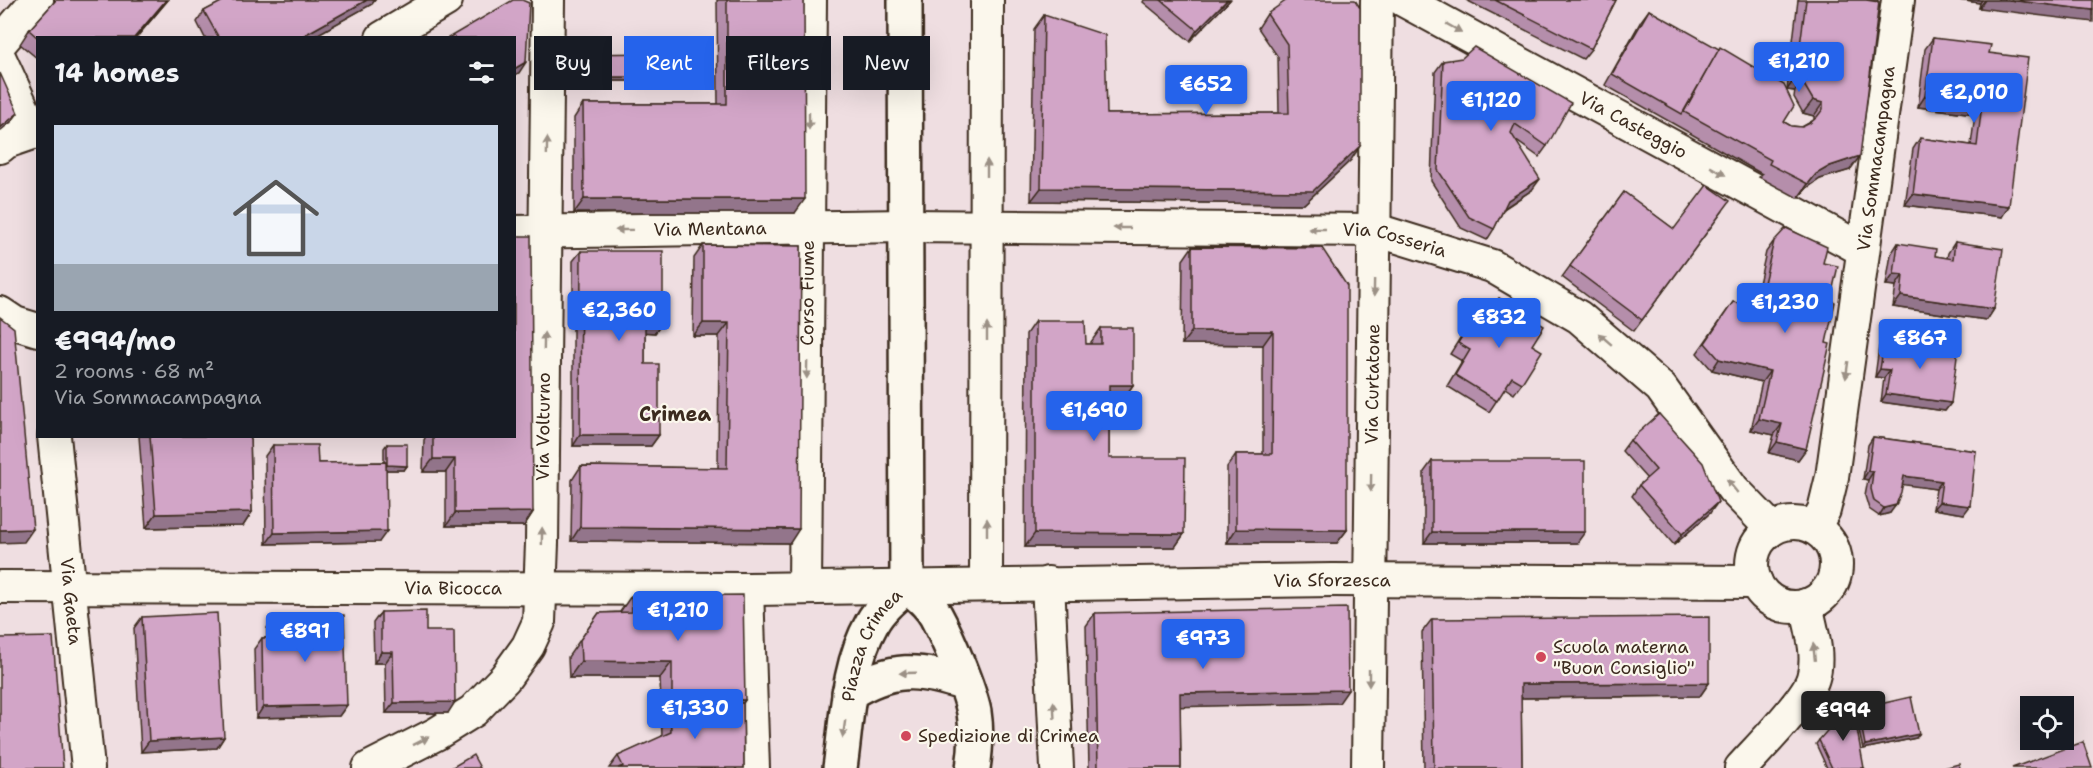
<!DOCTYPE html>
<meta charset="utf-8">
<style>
:root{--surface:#171b24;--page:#20242c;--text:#f1f3f6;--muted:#9ea1a6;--accent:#2563eb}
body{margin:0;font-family:"Shantell Sans",sans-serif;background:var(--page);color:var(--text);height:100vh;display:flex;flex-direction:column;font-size:22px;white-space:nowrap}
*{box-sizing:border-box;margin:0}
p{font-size:20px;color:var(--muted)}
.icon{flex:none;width:33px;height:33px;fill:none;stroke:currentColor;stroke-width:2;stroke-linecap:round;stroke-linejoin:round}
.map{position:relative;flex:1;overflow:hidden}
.details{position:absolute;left:36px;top:36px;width:480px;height:402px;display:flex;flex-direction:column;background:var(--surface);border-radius:0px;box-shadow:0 6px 24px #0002}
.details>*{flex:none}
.guide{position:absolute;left:534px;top:36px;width:570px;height:54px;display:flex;gap:12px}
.buttons{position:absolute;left:2020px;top:696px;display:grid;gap:12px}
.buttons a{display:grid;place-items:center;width:54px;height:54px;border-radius:0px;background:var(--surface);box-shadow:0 6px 24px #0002;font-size:30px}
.price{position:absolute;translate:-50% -51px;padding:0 14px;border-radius:6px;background:var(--accent);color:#fff;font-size:20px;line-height:39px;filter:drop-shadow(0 2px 3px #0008)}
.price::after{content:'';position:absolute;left:50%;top:36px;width:18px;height:14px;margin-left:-9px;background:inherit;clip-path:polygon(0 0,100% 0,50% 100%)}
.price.active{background:#222;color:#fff}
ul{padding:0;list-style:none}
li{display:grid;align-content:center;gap:12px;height:318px;padding:0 18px}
li span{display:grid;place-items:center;height:186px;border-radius:0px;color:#555}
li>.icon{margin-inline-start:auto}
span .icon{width:108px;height:108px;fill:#fffc;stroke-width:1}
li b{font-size:26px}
h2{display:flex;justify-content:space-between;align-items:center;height:72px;padding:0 18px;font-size:26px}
.tag{padding:0 21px;border-radius:0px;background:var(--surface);box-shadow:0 6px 24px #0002;font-size:21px;line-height:54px}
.tag.active{background:var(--accent);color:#fff}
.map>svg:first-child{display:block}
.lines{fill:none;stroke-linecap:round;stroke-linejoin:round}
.street-casing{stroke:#3b2a1e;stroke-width:36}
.secondary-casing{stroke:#3b2a1e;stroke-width:38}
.street{stroke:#fbf7ec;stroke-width:32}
.secondary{stroke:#fbf7ec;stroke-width:33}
.wall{fill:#b58eab;stroke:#3b2a1e;stroke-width:1.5}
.shaded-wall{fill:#93748b;stroke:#3b2a1e;stroke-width:1.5}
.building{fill:#d2a5c7;stroke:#3b2a1e;stroke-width:1.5}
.oneway{fill:#9b9085}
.poi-dot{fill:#d1495b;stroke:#fbf7ec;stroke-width:2}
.labels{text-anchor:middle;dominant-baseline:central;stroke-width:4.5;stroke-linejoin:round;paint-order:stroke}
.street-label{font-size:18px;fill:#3b2a1e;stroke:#fbf7ec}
.poi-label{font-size:18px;fill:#3b2a1e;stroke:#fbf7ec;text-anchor:start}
.neighbourhood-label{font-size:20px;font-weight:bold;fill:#3b2a1e;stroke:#fbf7ec}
</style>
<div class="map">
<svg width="2093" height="768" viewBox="0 0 2093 768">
<rect width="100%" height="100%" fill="#efdee1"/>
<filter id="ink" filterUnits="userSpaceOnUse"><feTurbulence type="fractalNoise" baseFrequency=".0167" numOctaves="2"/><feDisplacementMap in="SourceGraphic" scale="12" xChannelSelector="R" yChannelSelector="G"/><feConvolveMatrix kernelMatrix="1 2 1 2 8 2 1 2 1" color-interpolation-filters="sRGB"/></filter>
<g filter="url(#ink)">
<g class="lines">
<defs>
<g id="street">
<path id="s1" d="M1403,0L1863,250"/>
<polyline points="382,38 446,0"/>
<polyline points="0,43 37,0"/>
<polyline points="0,59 33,131"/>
<polyline points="0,147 6,142 38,131"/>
<path id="s2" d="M514,232L906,226L1376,230L1492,266L1579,317L1661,388L1733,489L1772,529"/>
<polyline points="0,313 15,323 38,330"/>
<path id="s3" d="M54,436L88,768"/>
<circle cx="1794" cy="565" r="42"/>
<path id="s4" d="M1814,528L1824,510L1832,477L1898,0"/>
<polyline points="1048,583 1057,768"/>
<polyline points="986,585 987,0"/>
<path id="s5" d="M0,587L747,589L1332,580L1756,582"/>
<path id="s6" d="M805,587L810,0"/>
<polyline points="747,589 753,768"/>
<path id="s7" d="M369,768L436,734L473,711L505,678L528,646L539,622L542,543L548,0"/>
<path id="s8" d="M1368,768C1369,512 1376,256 1377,0"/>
<path d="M1741,768C1758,749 1807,700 1813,678C1820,655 1811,628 1806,605"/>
</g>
<g id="secondary">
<polyline points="905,0 907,586"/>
<path d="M907,586C918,595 929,603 936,616C948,638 969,688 974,712C977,731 976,749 973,768"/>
<path d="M849,693C891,667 919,668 965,684"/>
<path id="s9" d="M840,768C847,720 847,667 872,623C880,608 894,597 907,586"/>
</g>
</defs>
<use href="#street" class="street-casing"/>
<use href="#secondary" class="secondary-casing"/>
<use href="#street" class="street"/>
<use href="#secondary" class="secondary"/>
</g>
<g class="wall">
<polygon points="56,0 168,0 136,38 38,38 38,59 20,44 29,30"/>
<polygon points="225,0 375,0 372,4 311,38 205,38 197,22 204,11"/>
<polygon points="717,0 804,0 795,213 574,213 574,118 583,104 718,104"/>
<polygon points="1144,0 1230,0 1190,41 1143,2"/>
<polygon points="1466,0 1616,0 1591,49 1583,59"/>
<polygon points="1798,0 1878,0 1850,170 1820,179 1807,188 1798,198 1759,177 1762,174 1605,85 1641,21 1649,10 1784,122 1791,126 1802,127 1814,120 1814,116 1803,113 1794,97 1795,91 1787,90"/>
<polygon points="1958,0 2093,0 1979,8 1980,3"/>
<polygon points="1360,8 1351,160 1304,204 1031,201 1034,29 1044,15 1107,114 1279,113 1278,57 1258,28 1267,14"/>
<polygon points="1933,38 1989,53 2002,217 1905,205 1913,149 1920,138 1971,145 1975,114 1918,107 1925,49"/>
<polygon points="578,54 657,81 575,81 575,58"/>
<polygon points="1443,61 1547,146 1539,157 1515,140 1532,190 1504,209 1494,229 1487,240 1461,228 1431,181 1435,72"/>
<polygon points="1624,192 1674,229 1722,212 1634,331 1562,277"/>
<polygon points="1774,241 1823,263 1830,301 1826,343 1806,449 1798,460 1769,453 1774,435 1751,430 1762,382 1712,370 1697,353 1733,302 1754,306 1766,252"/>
<polygon points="1955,242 1994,309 1987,320 1893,307 1896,286 1886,285 1891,254 1898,243 1935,256 1947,258 1948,253"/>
<polygon points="703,245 801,246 790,543 571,541 572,480 581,466 718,468 719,336 693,336 694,258"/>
<polygon points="1192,247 1322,248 1347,530 1337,543 1227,543 1227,467 1236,454 1263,454 1263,345 1182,344 1183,260"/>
<polygon points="581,251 663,322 655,333 645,332 645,364 659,435 651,446 573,446 573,261"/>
<polygon points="1499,298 1532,345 1522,383 1514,394 1505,388 1489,412 1447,386 1462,361 1450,354 1477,311 1487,317"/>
<polygon points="1035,321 1086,344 1091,344 1091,342 1101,328 1133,385 1124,398 1109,398 1109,458 1184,534 1175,547 1025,547 1026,334"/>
<polygon points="1885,339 1951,403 1945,411 1881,402 1884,378 1875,377 1879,347"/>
<polygon points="139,436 250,436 252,512 243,526 146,528"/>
<polygon points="426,436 514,436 533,512 524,526 446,526 446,472 423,472 424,440"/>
<polygon points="1873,437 1976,451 1964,514 1933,509 1936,489 1903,484 1890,513 1879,516 1869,509 1865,496 1868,480 1863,479 1868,445"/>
<polygon points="1630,440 1710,513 1674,545 1632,496 1639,485 1647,479 1622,451"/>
<polygon points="387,444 407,466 404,470 386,470 379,542 266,544 265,456 273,445 318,463 384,462 384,448"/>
<polygon points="1432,461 1577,543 1424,543 1424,472"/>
<polygon points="631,596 745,700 743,703 744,768 609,768 618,756 662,737 660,678 569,678 568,657 599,613 620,612"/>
<polygon points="381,612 426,631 448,713 386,713 385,663 374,663 373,623"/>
<polygon points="1095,613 1339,703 1180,706 1181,768 1089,768 1086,626"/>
<polygon points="142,617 224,737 217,748 141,752 134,628"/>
<polygon points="275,617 347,705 339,716 256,718 254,649 262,638 267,638 267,628"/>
<polygon points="1432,619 1709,683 1700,696 1521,698 1522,768 1424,768 1422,632"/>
<polygon points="1858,709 1916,738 1863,749 1855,713"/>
<polygon points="1819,740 1864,768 1827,768 1816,744"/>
</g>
<g class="shaded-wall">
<polygon points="166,0 168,0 136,38 134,38"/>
<polygon points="367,0 375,0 372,4 311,38 299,38"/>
<polygon points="1227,0 1230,0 1190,41 1197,30"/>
<polygon points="1958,0 1982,0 1980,3"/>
<polygon points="1985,0 2009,0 2093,10 2093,22 1979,8"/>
<polygon points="526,62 519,73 514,75 514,69"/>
<polygon points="1796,76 1804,78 1795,91 1787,90"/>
<polygon points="578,77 660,77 657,81 575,81"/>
<polygon points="1925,96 1982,104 1975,114 1918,107"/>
<polygon points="1813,100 1823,103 1814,116 1803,113"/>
<polygon points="18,113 12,121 0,131 0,128"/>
<polygon points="1360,146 1351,160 1304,204 1031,201 1041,188"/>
<polygon points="1860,156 1850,170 1820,179 1807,188 1798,198 1808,184 1816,174 1830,166"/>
<polygon points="1540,179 1532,190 1500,211 1508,200"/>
<polygon points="1913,194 2009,206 2002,217 1905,205"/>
<polygon points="584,199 805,199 795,213 574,213"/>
<polygon points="1894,274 1903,275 1896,286 1886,285"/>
<polygon points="1901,296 1994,309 1987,320 1893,307"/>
<polygon points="645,321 663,322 655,333 638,332"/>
<polygon points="703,323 729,323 719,336 693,336"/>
<polygon points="1192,331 1273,331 1263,345 1182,344"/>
<polygon points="1719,359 1770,371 1762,382 1712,370"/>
<polygon points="1880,369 1890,370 1884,378 1875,377"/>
<polygon points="1109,385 1133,385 1124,398 1099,398"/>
<polygon points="1886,394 1951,403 1945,411 1881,402"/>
<polygon points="1759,419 1782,424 1774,435 1751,430"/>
<polygon points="580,435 659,435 651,446 573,446"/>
<polygon points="1777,442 1806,449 1798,460 1769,453"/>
<polygon points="433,459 455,459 446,472 423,472"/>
<polygon points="387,465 407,466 404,470 384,470"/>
<polygon points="1868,471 1873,472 1868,480 1863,479"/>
<polygon points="1904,476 1942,481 1936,489 1898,484"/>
<polygon points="1718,502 1710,513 1674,545 1682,534"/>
<polygon points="1939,502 1970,506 1964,514 1933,509"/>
<polygon points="1896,505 1890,513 1879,516 1884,508"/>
<polygon points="252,512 243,526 146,528 156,514"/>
<polygon points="533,512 524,526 446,526 455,513"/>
<polygon points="580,527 799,529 790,543 571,541"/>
<polygon points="33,529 24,542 0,543 0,530"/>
<polygon points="1236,529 1347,530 1337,543 1227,543"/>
<polygon points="387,531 379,542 266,544 274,533"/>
<polygon points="1432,532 1585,532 1577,543 1424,543"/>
<polygon points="1035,533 1184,534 1175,547 1025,547"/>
<polygon points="381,652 393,652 385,663 374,663"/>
<polygon points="581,661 672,662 660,678 569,678"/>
<polygon points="1709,683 1700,696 1512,698 1521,684"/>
<polygon points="1348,690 1339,703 1170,707 1180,693"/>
<polygon points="672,699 745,700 734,716 670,703"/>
<polygon points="455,702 448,713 386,713 394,703"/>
<polygon points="347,705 339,716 256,718 263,707"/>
<polygon points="1919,734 1916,738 1863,749 1865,745"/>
<polygon points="224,737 217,748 141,752 149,741"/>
</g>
<g class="building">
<polygon points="56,0 166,0 134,38 38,38 29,30"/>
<polygon points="225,0 367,0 299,38 219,38 204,11"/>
<polygon points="513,0 522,0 529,3 526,62 514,69 514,38 448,38"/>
<polygon points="727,0 804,0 805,199 584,199 583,104 727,104"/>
<polygon points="1161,0 1227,0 1197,30"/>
<polygon points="1287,0 1355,0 1360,8 1360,146 1313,191 1041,188 1044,15 1105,35 1107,114 1289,113 1287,44 1267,14"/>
<polygon points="1495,0 1616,0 1591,49"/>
<polygon points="1806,0 1866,0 1879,2 1860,156 1830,166 1816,174 1808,184 1769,164 1771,160 1684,112 1720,47 1784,85 1794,106 1784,122 1791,126 1802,127 1810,123 1817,117 1823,109 1823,103 1813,100 1803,83 1804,78 1796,76"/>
<polygon points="2009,0 2093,0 2093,10"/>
<polygon points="1649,10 1719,49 1682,114 1612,74"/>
<polygon points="1933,38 1991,45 1989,53 2028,58 2009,206 1913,194 1920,138 1977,146 1982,104 1925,96"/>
<polygon points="1474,47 1571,103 1547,146 1515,124 1511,133 1540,179 1508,200 1494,229 1469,217 1438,170 1443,61 1462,58"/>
<polygon points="659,53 660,77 578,77 578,54"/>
<polygon points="0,73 18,113 0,128"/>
<polygon points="1707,185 1730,201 1642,320 1570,266 1624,192 1674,229"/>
<polygon points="1786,228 1827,247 1823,263 1838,266 1830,301 1835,302 1826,343 1830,344 1806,449 1777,442 1782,424 1759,419 1770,371 1719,359 1705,343 1733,302 1758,308 1774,241"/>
<polygon points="514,236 531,236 533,512 455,513 455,459 433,459 433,436 514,436"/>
<polygon points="1955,242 2003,249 1994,309 1901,296 1903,275 1894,274 1898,243 1936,249 1935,256 1953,259"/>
<polygon points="703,245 801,246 799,529 580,527 581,466 727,468 729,323 703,323"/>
<polygon points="1192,247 1322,248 1347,286 1347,530 1236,529 1236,454 1272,454 1273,331 1192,331"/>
<polygon points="581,251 663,251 663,322 645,321 645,364 659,364 659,435 580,435"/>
<polygon points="1499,298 1544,326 1532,345 1542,351 1522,383 1512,377 1497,401 1455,375 1470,350 1458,343 1477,311 1487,318"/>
<polygon points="0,317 14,328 33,529 0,530"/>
<polygon points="1035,321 1085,321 1086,344 1101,344 1101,328 1133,328 1133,385 1109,385 1109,458 1185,458 1184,534 1035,533"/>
<polygon points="1885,339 1958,349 1951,403 1886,394 1890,370 1880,369"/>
<polygon points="1659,414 1703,463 1718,502 1682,534 1639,485 1656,470 1630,440"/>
<polygon points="150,436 250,436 252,512 156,514"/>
<polygon points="1873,437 1976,451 1970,506 1939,502 1942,481 1904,476 1901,492 1896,505 1884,508 1874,501 1871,489 1873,472 1868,471"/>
<polygon points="387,444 407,444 407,466 387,465"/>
<polygon points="273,445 317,445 318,463 386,462 387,531 274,533"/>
<rect x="1432" y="461" width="153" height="71"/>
<polygon points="743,595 745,700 672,699 672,662 581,661 580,640 599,613 632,612 631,596"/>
<polygon points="1347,608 1348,690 1180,693 1181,768 1098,768 1095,613"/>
<polygon points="426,611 426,631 454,631 455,702 394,703 393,652 381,652 381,612"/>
<polygon points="217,613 224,737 149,741 142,617"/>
<polygon points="344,615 347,705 263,707 262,638 275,638 275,617"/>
<polygon points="1709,617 1709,683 1521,684 1522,768 1434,768 1432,619"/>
<polygon points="53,637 63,768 0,768 0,638"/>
<polygon points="1911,697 1919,734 1865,745 1858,709"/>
<polygon points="1852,702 1864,768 1832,768 1819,740"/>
<polygon points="670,703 743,703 744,768 618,768 623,766 618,756 671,732"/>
<polygon points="2083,742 2092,768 2012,768"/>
<polygon points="473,755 480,768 451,768"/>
<polygon points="1959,764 1960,768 1944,768"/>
</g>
<defs><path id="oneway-solid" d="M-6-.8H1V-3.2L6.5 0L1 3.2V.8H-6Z" transform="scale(1.5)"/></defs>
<g class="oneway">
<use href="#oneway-solid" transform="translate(1454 28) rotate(29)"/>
<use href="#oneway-solid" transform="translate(809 121) rotate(90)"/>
<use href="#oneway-solid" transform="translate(547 146) rotate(-89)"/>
<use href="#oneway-solid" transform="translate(987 168) rotate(-90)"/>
<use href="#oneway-solid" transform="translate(1718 171) rotate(29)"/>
<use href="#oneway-solid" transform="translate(1122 228) rotate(-180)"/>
<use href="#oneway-solid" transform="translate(1317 229) rotate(-180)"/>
<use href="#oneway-solid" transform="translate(624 230) rotate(179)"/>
<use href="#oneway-solid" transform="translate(1374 288) rotate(91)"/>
<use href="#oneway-solid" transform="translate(987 332) rotate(-90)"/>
<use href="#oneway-solid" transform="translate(1605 339) rotate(-139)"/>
<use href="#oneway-solid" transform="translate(544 341) rotate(-89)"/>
<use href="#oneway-solid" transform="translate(807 370) rotate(91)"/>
<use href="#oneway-solid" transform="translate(1847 370) rotate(98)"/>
<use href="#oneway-solid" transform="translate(1371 483) rotate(91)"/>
<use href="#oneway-solid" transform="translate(1732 486) rotate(-129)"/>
<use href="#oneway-solid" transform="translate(987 527) rotate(-90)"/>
<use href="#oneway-solid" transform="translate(542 536) rotate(-89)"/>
<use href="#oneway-solid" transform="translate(1814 652) rotate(-96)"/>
<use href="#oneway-solid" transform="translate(908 673) rotate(178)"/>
<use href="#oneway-solid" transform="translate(1369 678) rotate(90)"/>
<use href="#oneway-solid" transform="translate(1054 710) rotate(-93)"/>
<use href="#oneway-solid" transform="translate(844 729) rotate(98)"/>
<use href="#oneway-solid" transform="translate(421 741) rotate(-27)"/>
</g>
</g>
<g class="poi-dot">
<circle cx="1541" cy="657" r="6"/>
<circle cx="906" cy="736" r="6"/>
</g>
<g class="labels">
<g class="street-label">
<text stroke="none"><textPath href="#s1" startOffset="262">Via Casteggio</textPath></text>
<text stroke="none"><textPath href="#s4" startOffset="376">Via Sommacampagna</textPath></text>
<text stroke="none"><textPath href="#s2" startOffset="196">Via Mentana</textPath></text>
<text stroke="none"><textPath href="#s2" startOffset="882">Via Cosseria</textPath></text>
<text stroke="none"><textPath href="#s6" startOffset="294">Corso Fiume</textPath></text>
<text stroke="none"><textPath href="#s8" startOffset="384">Via Curtatone</textPath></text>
<text stroke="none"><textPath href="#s7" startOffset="426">Via Volturno</textPath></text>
<text stroke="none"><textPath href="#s5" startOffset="1332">Via Sforzesca</textPath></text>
<text stroke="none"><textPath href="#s5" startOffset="453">Via Bicocca</textPath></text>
<text stroke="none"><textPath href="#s3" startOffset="166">Via Gaeta</textPath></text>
<text stroke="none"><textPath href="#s9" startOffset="129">Piazza Crimea</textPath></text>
</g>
<g class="poi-label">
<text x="1553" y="647">Scuola materna<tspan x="1553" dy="21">"Buon Consiglio"</tspan></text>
<text x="918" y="736">Spedizione di Crimea</text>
</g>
<g class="neighbourhood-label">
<text x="675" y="414">Crimea</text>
</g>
</g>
</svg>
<div class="buttons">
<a><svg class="icon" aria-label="locate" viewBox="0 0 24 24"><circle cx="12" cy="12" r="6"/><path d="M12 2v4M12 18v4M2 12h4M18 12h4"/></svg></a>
</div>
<b class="price" style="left:1799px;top:93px">€1,210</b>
<b class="price" style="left:1206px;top:116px">€652</b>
<b class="price" style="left:1974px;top:124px">€2,010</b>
<b class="price" style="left:1491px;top:132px">€1,120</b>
<b class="price" style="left:1785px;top:334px">€1,230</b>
<b class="price" style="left:619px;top:342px">€2,360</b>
<b class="price" style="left:1499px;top:349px">€832</b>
<b class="price" style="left:1920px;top:370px">€867</b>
<b class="price" style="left:1094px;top:442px">€1,690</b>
<b class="price" style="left:678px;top:642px">€1,210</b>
<b class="price" style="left:305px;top:663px">€891</b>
<b class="price" style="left:1203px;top:670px">€973</b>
<b class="price" style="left:695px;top:740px">€1,330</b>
<b class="price active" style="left:1843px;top:742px">€994</b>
<div class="guide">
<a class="tag">Buy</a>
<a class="tag active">Rent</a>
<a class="tag">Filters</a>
<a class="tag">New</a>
</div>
<section class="details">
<h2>14 homes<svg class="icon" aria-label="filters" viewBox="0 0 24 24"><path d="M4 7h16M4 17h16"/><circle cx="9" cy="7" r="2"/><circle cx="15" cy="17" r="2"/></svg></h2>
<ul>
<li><span style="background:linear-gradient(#c9d6e8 75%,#9aa5b1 0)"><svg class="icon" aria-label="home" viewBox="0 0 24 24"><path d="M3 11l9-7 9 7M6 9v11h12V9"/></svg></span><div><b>€994/mo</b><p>2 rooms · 68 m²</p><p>Via Sommacampagna</p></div></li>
</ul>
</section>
</div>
